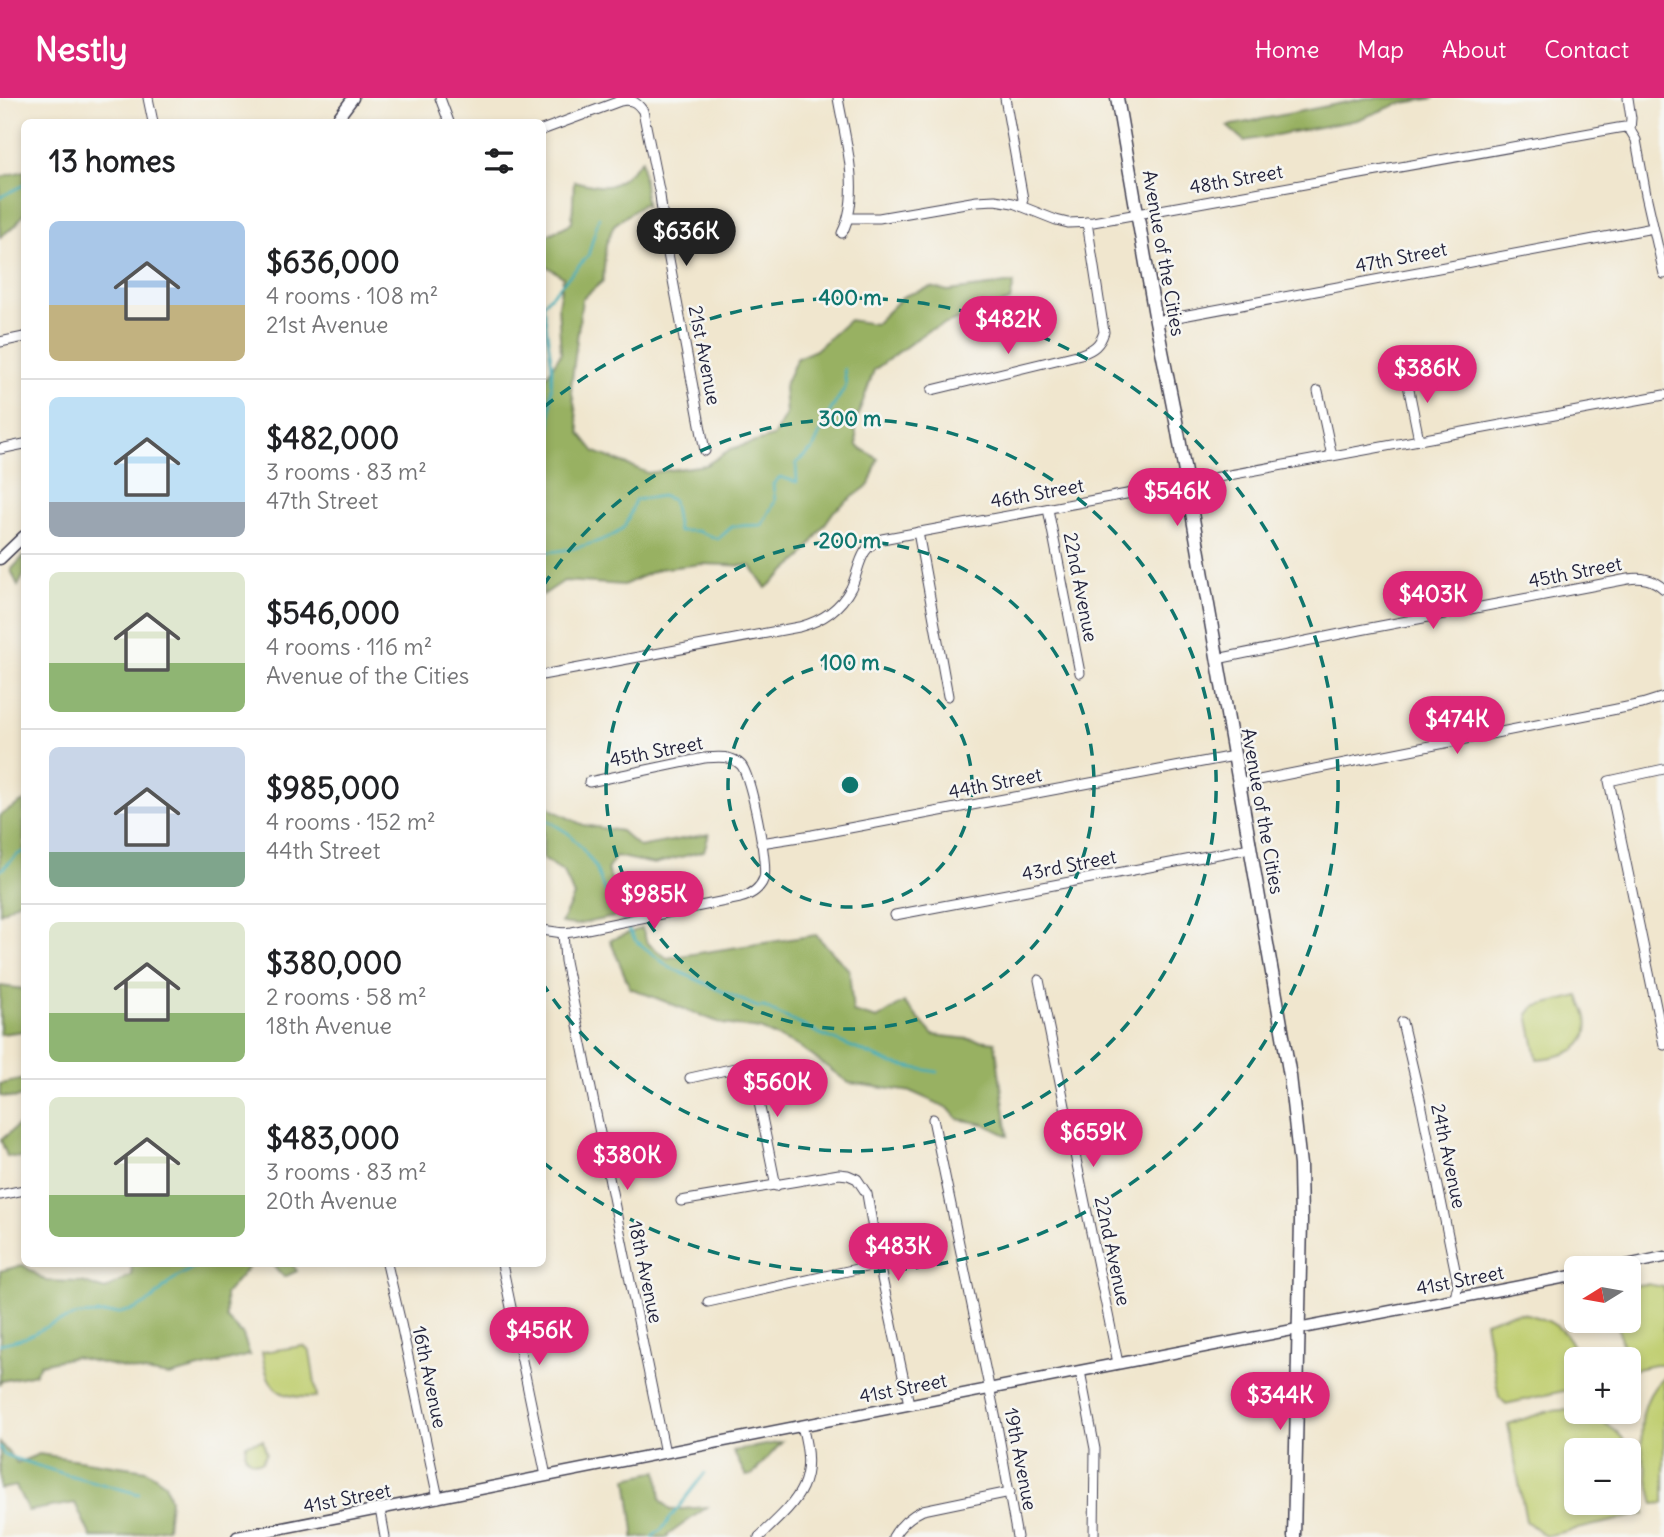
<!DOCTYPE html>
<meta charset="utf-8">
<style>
:root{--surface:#fff;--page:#f2f2f2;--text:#202124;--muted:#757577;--line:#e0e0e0;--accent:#db2777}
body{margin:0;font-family:Delius,sans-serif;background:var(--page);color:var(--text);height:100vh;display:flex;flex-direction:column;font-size:26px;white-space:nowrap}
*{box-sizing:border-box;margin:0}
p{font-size:23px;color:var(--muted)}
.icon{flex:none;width:38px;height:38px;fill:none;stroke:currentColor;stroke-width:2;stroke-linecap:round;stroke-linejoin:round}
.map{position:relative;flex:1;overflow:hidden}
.panel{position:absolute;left:21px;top:21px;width:525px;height:1148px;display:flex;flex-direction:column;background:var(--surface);border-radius:10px;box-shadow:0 4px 10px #0003}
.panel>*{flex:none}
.needle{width:46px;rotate:259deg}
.buttons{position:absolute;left:1564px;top:1158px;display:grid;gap:14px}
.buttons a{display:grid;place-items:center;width:77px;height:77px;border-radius:10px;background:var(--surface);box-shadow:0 4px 10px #0003;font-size:35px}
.price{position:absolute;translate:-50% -60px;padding:0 16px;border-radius:24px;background:var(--accent);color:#fff;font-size:23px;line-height:46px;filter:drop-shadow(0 2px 4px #0008)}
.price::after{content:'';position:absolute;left:50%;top:42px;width:21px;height:16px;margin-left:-10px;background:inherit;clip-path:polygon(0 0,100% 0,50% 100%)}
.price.selected{background:#222;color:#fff}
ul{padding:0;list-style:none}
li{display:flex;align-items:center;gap:21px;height:175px;padding:0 28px}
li+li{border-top:2px solid var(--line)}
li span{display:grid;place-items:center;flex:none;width:196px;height:140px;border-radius:10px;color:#555}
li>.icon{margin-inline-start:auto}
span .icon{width:84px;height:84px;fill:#fffc;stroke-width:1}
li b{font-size:30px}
h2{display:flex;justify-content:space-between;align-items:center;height:84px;padding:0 28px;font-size:30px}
header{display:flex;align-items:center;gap:42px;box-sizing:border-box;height:98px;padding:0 35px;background:var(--accent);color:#fff}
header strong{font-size:33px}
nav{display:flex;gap:38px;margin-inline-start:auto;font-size:24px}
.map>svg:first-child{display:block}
.green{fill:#c0ce70;stroke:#717856;stroke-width:2;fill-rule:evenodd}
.forest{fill:#98b162;stroke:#5d6a4e;stroke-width:2}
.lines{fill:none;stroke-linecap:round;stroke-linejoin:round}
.stream{stroke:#3cacb8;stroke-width:2.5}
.minor-casing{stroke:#413f51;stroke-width:11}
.tertiary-casing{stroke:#413f51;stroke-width:13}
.secondary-casing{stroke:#413f51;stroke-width:15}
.minor{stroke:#fff;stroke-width:9}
.tertiary{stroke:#fff;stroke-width:10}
.secondary{stroke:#fff;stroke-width:12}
.ring{fill:none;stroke:#0f766e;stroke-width:3.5;stroke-dasharray:12 9}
.labels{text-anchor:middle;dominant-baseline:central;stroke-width:5;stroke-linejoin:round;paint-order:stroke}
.street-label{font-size:19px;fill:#22223b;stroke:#f6f6f2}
.centre{fill:#0f766e;stroke:#f6f6f2;stroke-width:3.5}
.ring-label{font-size:21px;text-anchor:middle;font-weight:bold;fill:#0f766e;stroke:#f6f6f2;stroke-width:5;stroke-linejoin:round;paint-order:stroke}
</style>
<header>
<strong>Nestly</strong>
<nav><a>Home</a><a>Map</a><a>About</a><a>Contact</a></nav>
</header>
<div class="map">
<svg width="1664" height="1439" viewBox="0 0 1664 1439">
<rect width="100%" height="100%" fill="#f6f6f2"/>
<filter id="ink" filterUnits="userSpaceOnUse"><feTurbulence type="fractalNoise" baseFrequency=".0143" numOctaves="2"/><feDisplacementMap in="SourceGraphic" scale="14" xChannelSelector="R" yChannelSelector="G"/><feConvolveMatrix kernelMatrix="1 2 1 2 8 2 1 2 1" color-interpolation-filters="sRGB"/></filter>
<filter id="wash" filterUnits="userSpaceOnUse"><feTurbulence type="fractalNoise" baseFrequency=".00686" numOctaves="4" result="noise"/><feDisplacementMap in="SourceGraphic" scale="28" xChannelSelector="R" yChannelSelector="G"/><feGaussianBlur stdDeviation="1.57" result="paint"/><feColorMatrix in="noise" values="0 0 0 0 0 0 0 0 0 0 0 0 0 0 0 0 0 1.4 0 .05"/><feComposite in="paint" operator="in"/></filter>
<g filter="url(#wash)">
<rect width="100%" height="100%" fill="#f0e6ce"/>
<g class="green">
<path d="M1579,898C1581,905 1586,913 1587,920C1592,953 1562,959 1537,961L1528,916L1534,909Z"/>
<polygon points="1646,1186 1664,1189 1664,1265 1632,1272 1629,1270 1629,1262 1625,1262 1617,1223 1629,1223 1629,1188"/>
<path d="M1521,1215C1551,1220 1569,1231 1578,1262H1577V1290L1506,1306L1499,1299L1485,1224L1509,1216Z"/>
<path d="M303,1248L310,1253L317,1299C277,1301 268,1292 262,1254Z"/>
<path d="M1664,1279V1405L1654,1406C1644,1364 1627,1312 1664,1279Z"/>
<path d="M1564,1312C1630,1323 1637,1356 1645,1416L1545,1438L1526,1423L1508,1326L1549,1313ZM1577,1353H1629V1405H1577Z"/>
<path d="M263,1342L266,1355L262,1364C254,1365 250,1363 245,1357L246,1346Z"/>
</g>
<g class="forest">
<polygon points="1367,0 1435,0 1398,6 1357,22 1244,43 1227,28"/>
<path d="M642,62L646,107L644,105L614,127L606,146L603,183L582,201L571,290L580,335L595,354L648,375L706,367L731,351L773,339L786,316L784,289L797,260L816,252L849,222L875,226L904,198L931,189L948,193L1014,185L1010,203L929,232L874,272L855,326L857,348L878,361L869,387L834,413L802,459L766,490L751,468L702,466L658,471L624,487L564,483L543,497V307L544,282L561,255L558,208L563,179L545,167L543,139L572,125L574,83C614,93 613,90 642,62Z"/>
<polygon points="24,73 24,115 16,127 0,139 0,79"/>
<polygon points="24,458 24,477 18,488 11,472"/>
<polygon points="24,703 24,800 0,815 0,717"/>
<polygon points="543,703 554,713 583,727 621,733 639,749 709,736 704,753 654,766 616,758 607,772 628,816 575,827 561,825 574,798 564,774 543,761"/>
<polygon points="642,830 647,845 667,860 816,837 849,872 853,914 877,921 904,904 933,937 995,944 1008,1038 984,1026 958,1021 948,1010 912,994 849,985 800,949 760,931 723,926 630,890 610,842"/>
<polygon points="0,888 24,891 24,933 0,936"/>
<polygon points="24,981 24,997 16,1000 0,998 0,986"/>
<polygon points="24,1022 24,1054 21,1060 7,1058 1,1042"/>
<polygon points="132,1166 251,1166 225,1196 226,1220 243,1237 250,1257 169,1278 133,1272 74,1259 40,1266 35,1276 2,1283 0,1286 0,1173 23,1167 46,1183 82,1184 105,1192 131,1177"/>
<polygon points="272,1166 292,1166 297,1173 284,1179"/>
<polygon points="782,1344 752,1377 746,1378 733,1353"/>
<polygon points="0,1345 17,1365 39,1356 146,1372 165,1385 170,1402 167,1430 123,1439 91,1439 75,1405 28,1413 16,1388 0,1391"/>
<polygon points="658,1373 661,1402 670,1412 707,1409 668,1437 668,1439 633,1439 634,1433 627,1380"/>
</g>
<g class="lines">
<g class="stream">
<polyline points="0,99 24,87"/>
<polyline points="542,423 549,409 549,364 552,269 543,206 588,158 599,119"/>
<path d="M542,448L548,454C566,453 612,443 624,429C629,422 632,410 635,402L662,398L673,402L678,433H697L718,441L733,428L762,427L775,403L773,386L780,379L797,384L796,365L813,351L828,317L846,288L844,271"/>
<polyline points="542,719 568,735 580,748 595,768 603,789 635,842 669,869 757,909 764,909 818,935 893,966 937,974"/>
<polyline points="0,773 17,757 24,753"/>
<polyline points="0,1246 25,1240 50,1227 78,1217 120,1215 136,1211 152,1202 171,1183 199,1166"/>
<polyline points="0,1349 4,1357 61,1375 139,1396"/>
<polyline points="652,1439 662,1431 705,1375"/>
</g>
</g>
</g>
<g filter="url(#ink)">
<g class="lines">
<defs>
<g id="minor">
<polyline points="148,0 153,24"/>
<polyline points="440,0 449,24"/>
<path d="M838,0C845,41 862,96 842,135"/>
<polyline points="1005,0 1023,101 1021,108"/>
<polyline points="1628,0 1631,20 1630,32 1636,42 1646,97 1664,176"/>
<path d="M542,32L620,3C631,1 636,3 643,13L660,97L666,145L705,353"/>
<polyline points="849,120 879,120 977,103 995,102 1013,105 1056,122 1068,125 1093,124 1618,30 1625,29 1630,32"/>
<polyline points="1156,223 1653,130"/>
<polyline points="0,244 24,239"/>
<polyline points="1406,277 1419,342"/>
<path d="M932,292L1081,256C1093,252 1100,247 1104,234L1087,124"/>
<polyline points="1318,293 1332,358"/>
<polyline points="0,351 24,346"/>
<polyline points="1048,411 1080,575"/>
<polyline points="918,434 948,598"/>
<path d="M1217,561L1360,532L1628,481C1642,479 1653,481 1664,491"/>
<path d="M542,577L799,529C822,523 840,511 851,490C860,471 859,448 882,441L1664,297"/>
<polyline points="1664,671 1609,683 1664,947"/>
<polyline points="1239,686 1642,606 1664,599"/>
<polyline points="761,745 812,737 1234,658"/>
<polyline points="895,817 1250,750"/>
<path d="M542,832L563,835L572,834L740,800C751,797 760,791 764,780C768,766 751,677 741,667C731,657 717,659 704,660L589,684"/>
<polyline points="563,835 565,863 665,1355"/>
<polyline points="1039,882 1118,1265"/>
<polyline points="1402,924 1421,1005 1458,1186 1455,1200"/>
<polyline points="690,980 744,968 750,972 754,980 776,1088"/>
<polyline points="933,1021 996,1322 1017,1439"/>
<polyline points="0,1097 24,1092"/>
<polyline points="681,1103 839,1076 848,1077 857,1081 867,1096 879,1166 909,1306"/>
<polyline points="387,1166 400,1221 438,1400"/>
<polyline points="502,1166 546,1378"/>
<polyline points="708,1204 879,1166"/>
<polyline points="1080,1273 1095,1351 1094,1439"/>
<polyline points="380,1411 385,1439"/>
<path d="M759,1439C799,1401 818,1386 802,1328"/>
<path d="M893,1439C900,1427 910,1418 923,1412L1010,1394"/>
</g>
<g id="tertiary">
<polyline points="335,24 353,0"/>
<polyline points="0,461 24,438"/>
<polyline points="1608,1171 1664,1159"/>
<polyline points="237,1439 1080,1273 1577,1177"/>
</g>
<polyline id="secondary" points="1117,0 1156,223 1176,323 1290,978 1300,1067 1301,1123 1294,1439"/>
</defs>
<use href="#minor" class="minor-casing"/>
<use href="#tertiary" class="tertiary-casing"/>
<use href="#secondary" class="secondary-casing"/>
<use href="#minor" class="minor"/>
<use href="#tertiary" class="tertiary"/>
<use href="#secondary" class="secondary"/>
</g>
</g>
<g class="ring">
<circle cx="850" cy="687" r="122"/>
<circle cx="850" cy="687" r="244"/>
<path d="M543 488A366 366 0 1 1 543 886"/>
<path d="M544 309A487 487 0 1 1 544 1065"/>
</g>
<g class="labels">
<g class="street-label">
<text transform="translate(1236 81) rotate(-10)">48th Street</text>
<text transform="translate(1164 155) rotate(80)">Avenue of the Cities</text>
<text transform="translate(1401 159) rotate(-11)">47th Street</text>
<text transform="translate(705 257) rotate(79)">21st Avenue</text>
<text transform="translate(1037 395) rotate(-10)">46th Street</text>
<text transform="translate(1575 474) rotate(-11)">45th Street</text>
<text transform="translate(1081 489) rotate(79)">22nd Avenue</text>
<text transform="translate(656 653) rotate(-11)">45th Street</text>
<text transform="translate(995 685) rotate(-11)">44th Street</text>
<text transform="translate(1263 713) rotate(80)">Avenue of the Cities</text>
<text transform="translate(1069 767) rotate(-11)">43rd Street</text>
<text transform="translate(1449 1058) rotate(78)">24th Avenue</text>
<text transform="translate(1113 1153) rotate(78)">22nd Avenue</text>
<text transform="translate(646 1174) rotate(78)">18th Avenue</text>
<text transform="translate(1460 1182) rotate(-11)">41st Street</text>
<text transform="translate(430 1279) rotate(78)">16th Avenue</text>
<text transform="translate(903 1290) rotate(-11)">41st Street</text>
<text transform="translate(1021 1361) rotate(79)">19th Avenue</text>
<text transform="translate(347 1400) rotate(-11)">41st Street</text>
</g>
</g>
<circle cx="850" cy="687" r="10" class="centre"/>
<g class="ring-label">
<text x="850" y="207">400 m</text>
<text x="850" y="328">300 m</text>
<text x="850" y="450">200 m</text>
<text x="850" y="572">100 m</text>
</g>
</svg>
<div class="buttons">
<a><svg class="needle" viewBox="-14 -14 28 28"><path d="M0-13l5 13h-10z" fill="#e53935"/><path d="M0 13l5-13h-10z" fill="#757577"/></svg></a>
<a>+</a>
<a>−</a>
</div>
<b class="price selected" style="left:686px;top:170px">$636K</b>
<b class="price" style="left:1008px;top:258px">$482K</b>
<b class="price" style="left:1427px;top:307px">$386K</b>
<b class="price" style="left:1177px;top:430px">$546K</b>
<b class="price" style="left:1433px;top:533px">$403K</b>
<b class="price" style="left:1457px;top:658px">$474K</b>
<b class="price" style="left:654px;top:833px">$985K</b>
<b class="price" style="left:777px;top:1021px">$560K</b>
<b class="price" style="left:1093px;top:1071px">$659K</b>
<b class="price" style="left:627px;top:1094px">$380K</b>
<b class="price" style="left:898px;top:1185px">$483K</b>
<b class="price" style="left:539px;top:1269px">$456K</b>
<b class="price" style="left:1280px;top:1334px">$344K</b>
<section class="panel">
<h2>13 homes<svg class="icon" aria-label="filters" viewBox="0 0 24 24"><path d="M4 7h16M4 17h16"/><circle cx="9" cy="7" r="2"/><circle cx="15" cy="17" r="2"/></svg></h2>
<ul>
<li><span style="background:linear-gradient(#a9c7e8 60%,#c2b280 0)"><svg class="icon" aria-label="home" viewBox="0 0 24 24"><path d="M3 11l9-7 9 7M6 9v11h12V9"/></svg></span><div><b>$636,000</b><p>4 rooms · 108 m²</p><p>21st Avenue</p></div></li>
<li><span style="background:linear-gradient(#bfe0f5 75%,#9aa5b1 0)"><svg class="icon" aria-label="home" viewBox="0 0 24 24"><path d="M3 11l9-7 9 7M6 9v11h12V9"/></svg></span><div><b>$482,000</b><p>3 rooms · 83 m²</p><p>47th Street</p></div></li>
<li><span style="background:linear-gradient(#dfe7d0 65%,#8fb573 0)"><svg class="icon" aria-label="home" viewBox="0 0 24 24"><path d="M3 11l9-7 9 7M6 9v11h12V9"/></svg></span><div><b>$546,000</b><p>4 rooms · 116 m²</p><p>Avenue of the Cities</p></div></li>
<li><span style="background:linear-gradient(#c9d6e8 75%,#7fa58c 0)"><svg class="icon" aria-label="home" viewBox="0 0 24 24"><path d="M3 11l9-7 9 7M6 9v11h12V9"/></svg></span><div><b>$985,000</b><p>4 rooms · 152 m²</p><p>44th Street</p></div></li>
<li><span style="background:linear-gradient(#dfe7d0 65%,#8fb573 0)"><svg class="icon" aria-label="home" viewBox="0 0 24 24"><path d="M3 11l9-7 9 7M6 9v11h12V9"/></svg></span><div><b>$380,000</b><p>2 rooms · 58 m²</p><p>18th Avenue</p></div></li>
<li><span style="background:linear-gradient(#dfe7d0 70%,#8fb573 0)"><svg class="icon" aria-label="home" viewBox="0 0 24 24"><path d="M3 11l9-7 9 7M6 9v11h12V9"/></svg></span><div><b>$483,000</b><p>3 rooms · 83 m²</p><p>20th Avenue</p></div></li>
</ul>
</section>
</div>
